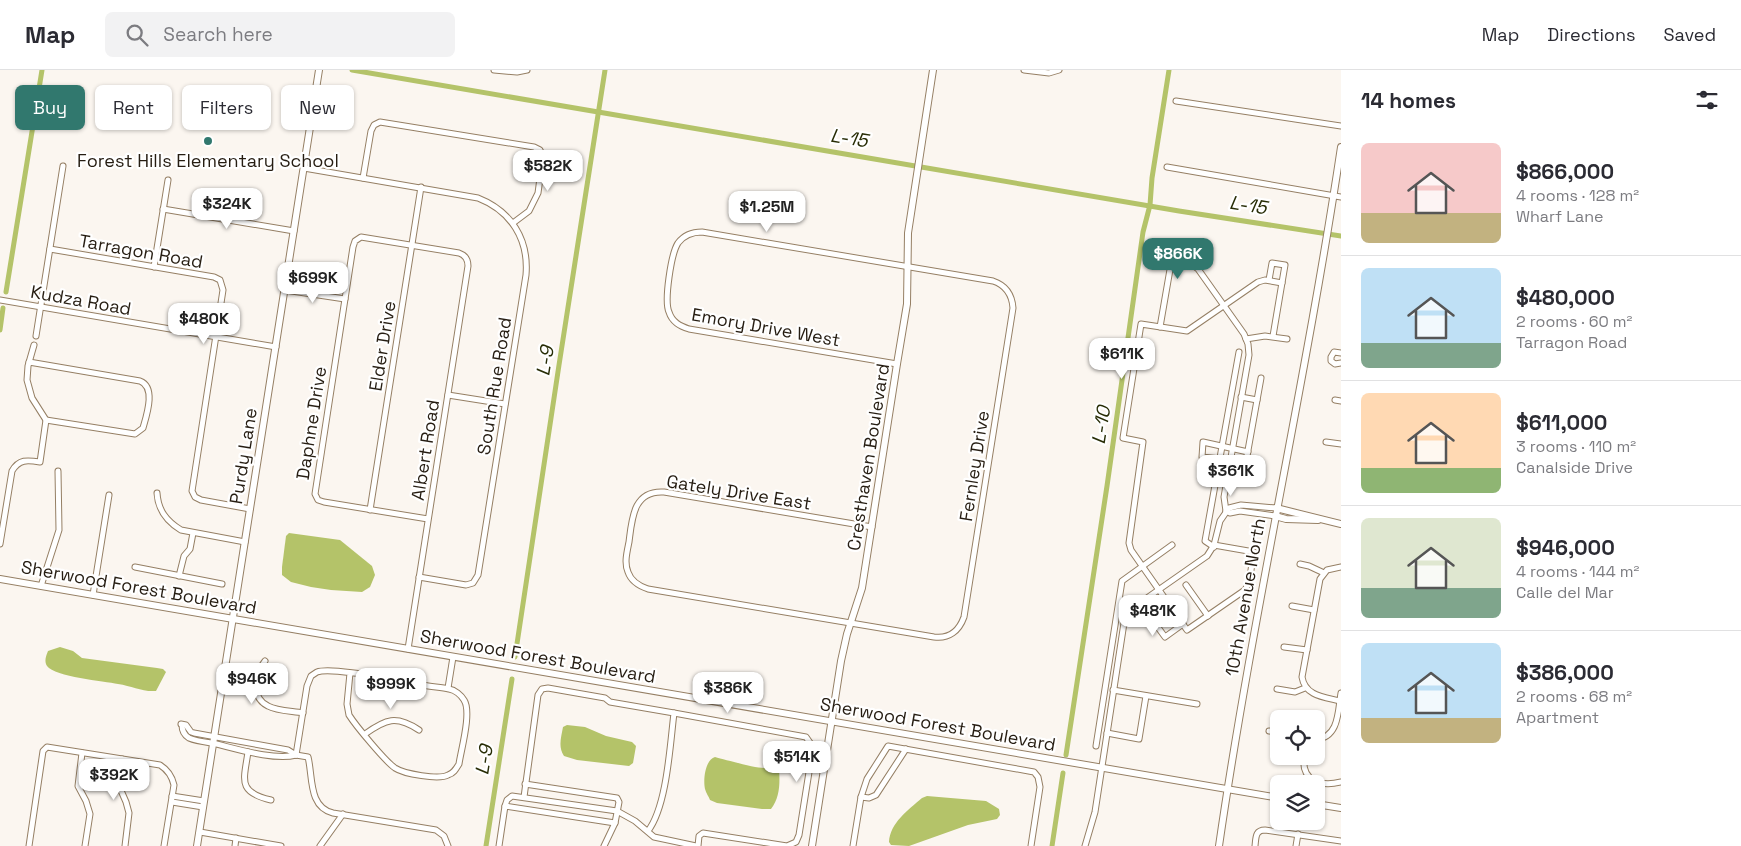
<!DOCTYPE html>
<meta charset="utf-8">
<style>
:root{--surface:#fff;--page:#f2f2f3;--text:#2b2b33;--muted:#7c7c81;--line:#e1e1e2;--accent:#31786e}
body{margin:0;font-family:"Space Grotesk",sans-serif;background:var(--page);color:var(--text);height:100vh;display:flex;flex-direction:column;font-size:19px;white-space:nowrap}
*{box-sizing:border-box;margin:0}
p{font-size:16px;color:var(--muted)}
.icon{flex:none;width:28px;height:28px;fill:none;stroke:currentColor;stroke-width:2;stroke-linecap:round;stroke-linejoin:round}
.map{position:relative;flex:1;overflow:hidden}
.details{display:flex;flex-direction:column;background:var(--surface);width:400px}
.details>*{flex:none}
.banner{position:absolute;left:15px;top:15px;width:475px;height:45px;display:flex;gap:10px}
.buttons{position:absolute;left:1270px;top:640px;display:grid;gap:10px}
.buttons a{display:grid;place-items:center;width:55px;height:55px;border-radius:8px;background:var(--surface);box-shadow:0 1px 4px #0004;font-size:25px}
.price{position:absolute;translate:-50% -42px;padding:0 11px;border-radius:10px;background:#fff;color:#222;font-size:16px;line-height:32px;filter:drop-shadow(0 1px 2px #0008)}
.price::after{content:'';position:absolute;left:50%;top:30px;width:15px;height:11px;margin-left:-8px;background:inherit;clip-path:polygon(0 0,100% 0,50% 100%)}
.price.selected{background:var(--accent);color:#fff}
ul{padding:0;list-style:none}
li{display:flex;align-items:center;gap:15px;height:125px;padding:0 20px}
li+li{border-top:1px solid var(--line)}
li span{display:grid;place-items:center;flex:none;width:140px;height:100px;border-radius:8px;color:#555}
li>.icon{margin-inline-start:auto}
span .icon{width:60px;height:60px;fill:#fffc;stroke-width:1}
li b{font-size:21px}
h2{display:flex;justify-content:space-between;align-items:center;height:60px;padding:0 20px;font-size:21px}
.chip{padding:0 18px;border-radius:8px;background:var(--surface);box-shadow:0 1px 4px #0004;font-size:18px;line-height:45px}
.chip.selected{background:var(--accent);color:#fff}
header{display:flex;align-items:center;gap:30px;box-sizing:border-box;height:70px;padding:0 25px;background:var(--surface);border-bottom:1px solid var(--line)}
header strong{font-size:24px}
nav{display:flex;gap:28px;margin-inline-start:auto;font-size:18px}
.search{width:350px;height:45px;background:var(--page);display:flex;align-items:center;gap:12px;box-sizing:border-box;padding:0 18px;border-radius:8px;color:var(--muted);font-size:19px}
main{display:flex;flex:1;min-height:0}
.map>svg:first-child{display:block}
.water{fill:#b4c369}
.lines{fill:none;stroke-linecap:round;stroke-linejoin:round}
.canal{stroke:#b4c369;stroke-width:5}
.minor-casing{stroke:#957f64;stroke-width:7}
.tertiary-casing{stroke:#957f64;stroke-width:8}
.minor{stroke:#fff;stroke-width:5}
.tertiary{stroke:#fff;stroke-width:6}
.poi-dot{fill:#31786e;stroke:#fff;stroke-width:2}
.labels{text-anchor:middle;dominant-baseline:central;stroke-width:4.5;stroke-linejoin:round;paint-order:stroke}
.poi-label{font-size:18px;fill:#261d12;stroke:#fff}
.street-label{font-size:18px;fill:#261d12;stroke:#fff}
.water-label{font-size:19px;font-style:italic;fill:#282d06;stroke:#fff}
</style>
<header>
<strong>Map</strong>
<div class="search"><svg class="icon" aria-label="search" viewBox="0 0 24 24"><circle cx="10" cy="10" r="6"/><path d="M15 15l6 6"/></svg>Search here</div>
<nav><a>Map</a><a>Directions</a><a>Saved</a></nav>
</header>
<main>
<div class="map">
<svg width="1341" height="776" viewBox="0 0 1341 776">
<rect width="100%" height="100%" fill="#fbf6f0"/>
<g class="water">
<polygon points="289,463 340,470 372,496 375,505 370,517 362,522 331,520 311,517 291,512 282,505 282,497 286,466"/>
<path d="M60,577L73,581L82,588L157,598L163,599L166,602L156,621C142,622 132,616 118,614C104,611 55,607 47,596C44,591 46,586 48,581Z"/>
<path d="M567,655L585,657L606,666L632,672L636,676L633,693L629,696L577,690L564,686C558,677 561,668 563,657Z"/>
<path d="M715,687C726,690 755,698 764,698C771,697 773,693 779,699C780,713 780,728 771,739H762L717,733L710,730C709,727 706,723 705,719C703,710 705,690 715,687Z"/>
<path d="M927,726L986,731L999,739L1000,745L997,749L968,755L909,776L891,775L889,772C890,753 908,740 922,728Z"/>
</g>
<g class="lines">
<g class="canal">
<polyline points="352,0 1179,141 1341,166"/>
<polyline points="6,222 42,0"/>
<polyline points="0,260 3,238"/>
<polyline points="515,587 559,295 605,0"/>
<polyline points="1066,685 1107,416 1143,162 1150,135 1152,108 1169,0"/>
<polyline points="486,776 512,609"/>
<polyline points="1052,776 1063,703"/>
</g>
<defs>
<g id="minor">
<polyline points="494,0 517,2 527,0"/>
<polyline points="1024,0 1049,3 1059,0"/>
<polyline points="1176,31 1341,56"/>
<polyline points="1167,97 1341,127"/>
<path d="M304,98L478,128C511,141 529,169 526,205L478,505L473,513L466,515L419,507"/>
<polyline points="363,108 371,61 374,55 380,52 534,77 540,80 543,86 538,123 529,141 513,153"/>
<polyline points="163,139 294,161"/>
<polyline points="50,179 214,207 220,210 223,220 192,421 195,427 201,430 250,439"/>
<polyline points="154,197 168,110"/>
<polyline points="1269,210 1272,193 1285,195 1273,266"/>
<polyline points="285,220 345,229"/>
<polyline points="0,230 276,277"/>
<polyline points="1160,257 1172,188 1187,191 1198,199 1244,264 1248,274 1249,285 1224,427 1226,441"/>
<polyline points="36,266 63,96"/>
<polyline points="1246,269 1265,266 1287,269"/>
<polyline points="1341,283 1334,282 1331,287 1331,291 1335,294 1341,293"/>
<path d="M29,292L140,311C156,317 147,344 143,358L135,364L46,350"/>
<polyline points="448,325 505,334"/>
<polyline points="1241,327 1257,330"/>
<polyline points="1335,330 1341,331"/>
<polyline points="1326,372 1341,374"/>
<polyline points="1220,389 1202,387 1203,372 1248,382"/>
<polyline points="1243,408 1261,308"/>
<path d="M157,423C158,440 166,451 181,460L245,472"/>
<polyline points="370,440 421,117"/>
<polyline points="1226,441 1230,443 1240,441 1275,446"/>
<path d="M872,457L664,422C633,420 632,449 629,472C627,482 624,493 628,502C631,511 639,516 648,519L934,567C949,569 959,561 964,547L1013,238C1012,224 1005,215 993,211L702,162C693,162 684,165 678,173C671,184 664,231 669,242C672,252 680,256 689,259L897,294"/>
<path d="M0,474L12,401C19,389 27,390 40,392L46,350L32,328L27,310L28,296L34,275"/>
<polyline points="1214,475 1254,482 1249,512 1245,520 1187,560 1131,480 1129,473 1143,372 1123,368 1141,254 1187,261 1258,212 1265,210 1282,213"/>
<polyline points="1214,477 1205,471 1239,282"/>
<polyline points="1300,494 1309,496 1324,503"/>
<polyline points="135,497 222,514"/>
<polyline points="179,506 184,486 190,479 193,463"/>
<polyline points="1186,515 1208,546"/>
<polyline points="41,516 59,460 58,401"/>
<polyline points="93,525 109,425"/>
<polyline points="1292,536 1314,540"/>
<polyline points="1175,543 1157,556 1165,567 1183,554"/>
<polyline points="1284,577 1307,580"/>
<path d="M408,579L468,196C468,189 465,185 459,183L361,167L355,171L353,177L315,424L318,430L324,432L428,449"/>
<path d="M265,591C255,604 250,627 268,636C277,641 292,641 303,643"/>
<polyline points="448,618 453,587"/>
<polyline points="1277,619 1295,622 1305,618"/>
<polyline points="1113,620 1197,634"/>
<path d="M1340,631C1324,627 1305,626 1302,607L1320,509L1327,500L1341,497"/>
<polyline points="674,643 806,667 813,677 799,765 796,772 787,776 703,763 699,766 698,776"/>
<path d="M181,654L186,655L191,662L194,663L288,680L296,685L308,687C313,706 308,737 333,743L436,760L444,766L448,776"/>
<path d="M182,655C182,661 184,665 189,668C196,671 205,672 212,673C234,678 274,691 296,685"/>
<polyline points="1269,661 1279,662"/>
<polyline points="1107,663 1139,669 1146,626"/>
<path d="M365,664C386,649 396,645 419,660"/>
<path d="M1316,669C1339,668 1338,641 1341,623"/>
<polyline points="1096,676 1122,511 1172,475"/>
<path d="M248,682C244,710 237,722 271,730"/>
<polyline points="82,683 78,716 86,731 90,744 85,776"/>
<path d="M296,685L307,616L311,606L317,602C332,596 402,612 423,615C431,617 441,617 449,619C455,620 461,625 464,630C472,642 461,680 459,694C456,699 454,703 448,705C439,710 404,704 395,698C385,691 356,656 349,645L347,634L350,603"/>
<path d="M1304,686C1301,711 1320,717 1341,712"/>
<polyline points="122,689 119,716 126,732 129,743 125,776"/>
<polyline points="525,714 617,728 619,732 615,753 604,776"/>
<polyline points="172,726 204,731"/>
<path d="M524,727L538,625L542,619L548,618L605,628L610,632L674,643C670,675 667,736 648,761"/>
<polyline points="861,727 869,728 876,725 906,679"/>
<polyline points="172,732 203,737"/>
<polyline points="505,736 507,730 512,726 617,741 635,751 654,767 696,776"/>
<polyline points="200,762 281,776"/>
<path d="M29,776L43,681L47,677L160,695C168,700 172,706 174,715L164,776"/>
<polyline points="235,776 236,768"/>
<polyline points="320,776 343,744"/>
<polyline points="499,776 505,736 615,753"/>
<polyline points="853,776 861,727 867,709 888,676 1034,702 1038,707 1040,717 1031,776"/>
<polyline points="1085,776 1095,742 1124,553 1128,544 1134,537 1207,486 1214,475 1220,451 1229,438 1241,435 1276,438"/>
<path d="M1255,776C1256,768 1255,760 1265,760L1341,771"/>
<polyline points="1296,776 1298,764"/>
</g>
<g id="tertiary">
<polyline points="1276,438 1341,454"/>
<polyline points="1275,446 1286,449 1318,450"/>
<polyline points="0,509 1279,728"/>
<polyline points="1316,734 1341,738"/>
<polyline points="197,776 319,0"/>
<polyline points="812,776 841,591 847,564 862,518 897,294 907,234 908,163 933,0"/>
<path d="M1219,776C1253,542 1306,311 1341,77"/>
</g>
</defs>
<use href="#minor" class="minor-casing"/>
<use href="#tertiary" class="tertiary-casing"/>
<use href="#minor" class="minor"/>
<use href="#tertiary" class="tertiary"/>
</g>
<circle class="poi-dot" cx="208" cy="71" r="5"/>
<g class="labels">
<g class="poi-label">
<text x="208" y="90">Forest Hills Elementary School</text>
</g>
<g class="street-label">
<text transform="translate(141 181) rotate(10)">Tarragon Road</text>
<text transform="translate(81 230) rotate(10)">Kudza Road</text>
<text transform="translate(766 257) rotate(10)">Emory Drive West</text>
<text transform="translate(382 276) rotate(-81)">Elder Drive</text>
<text transform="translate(494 316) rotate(-81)">South Rue Road</text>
<text transform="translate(311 353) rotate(-81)">Daphne Drive</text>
<text transform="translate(425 380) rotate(-81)">Albert Road</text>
<text transform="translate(243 386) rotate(-81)">Purdy Lane</text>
<text transform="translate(868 387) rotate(-81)">Cresthaven Boulevard</text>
<text transform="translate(974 396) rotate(-81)">Fernley Drive</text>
<text transform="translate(739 422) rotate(9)">Gately Drive East</text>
<text transform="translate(139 517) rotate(10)">Sherwood Forest Boulevard</text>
<text transform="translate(1245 527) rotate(-80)">10th Avenue North</text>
<text transform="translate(538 586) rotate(10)">Sherwood Forest Boulevard</text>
<text transform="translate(938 654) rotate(10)">Sherwood Forest Boulevard</text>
</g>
<g class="water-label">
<text transform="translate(849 68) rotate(9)">L-15</text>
<text transform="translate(1248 135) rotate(9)">L-15</text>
<text transform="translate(545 291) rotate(-81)">L-9</text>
<text transform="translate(1101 355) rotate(-81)">L-10</text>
<text transform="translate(484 690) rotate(-81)">L-9</text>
</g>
</g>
</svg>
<div class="buttons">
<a><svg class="icon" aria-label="locate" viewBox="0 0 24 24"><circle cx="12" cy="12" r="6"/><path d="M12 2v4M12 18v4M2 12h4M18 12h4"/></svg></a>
<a><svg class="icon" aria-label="layers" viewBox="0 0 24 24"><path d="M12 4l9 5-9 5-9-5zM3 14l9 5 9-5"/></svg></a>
</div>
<b class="price" style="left:548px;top:122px">$582K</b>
<b class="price" style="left:227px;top:160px">$324K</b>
<b class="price" style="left:767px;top:163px">$1.25M</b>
<b class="price selected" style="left:1178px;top:210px">$866K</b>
<b class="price" style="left:313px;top:234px">$699K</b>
<b class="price" style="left:204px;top:275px">$480K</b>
<b class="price" style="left:1122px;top:310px">$611K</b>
<b class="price" style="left:1231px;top:427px">$361K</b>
<b class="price" style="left:1153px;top:567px">$481K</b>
<b class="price" style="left:252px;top:635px">$946K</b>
<b class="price" style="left:391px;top:640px">$999K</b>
<b class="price" style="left:728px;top:644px">$386K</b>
<b class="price" style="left:797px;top:713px">$514K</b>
<b class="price" style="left:114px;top:731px">$392K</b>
<div class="banner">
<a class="chip selected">Buy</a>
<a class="chip">Rent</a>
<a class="chip">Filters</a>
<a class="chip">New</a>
</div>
</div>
<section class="details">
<h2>14 homes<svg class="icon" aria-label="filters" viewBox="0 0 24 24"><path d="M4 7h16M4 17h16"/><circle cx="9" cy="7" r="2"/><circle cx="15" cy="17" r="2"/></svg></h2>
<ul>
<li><span style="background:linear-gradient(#f6c9c9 70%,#c2b280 0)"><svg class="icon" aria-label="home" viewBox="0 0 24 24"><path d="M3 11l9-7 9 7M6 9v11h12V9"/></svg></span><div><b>$866,000</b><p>4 rooms · 128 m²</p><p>Wharf Lane</p></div></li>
<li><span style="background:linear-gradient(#bfe0f5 75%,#7fa58c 0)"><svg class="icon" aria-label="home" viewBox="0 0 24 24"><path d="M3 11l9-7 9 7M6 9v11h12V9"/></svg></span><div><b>$480,000</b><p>2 rooms · 60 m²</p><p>Tarragon Road</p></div></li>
<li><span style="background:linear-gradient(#ffd9b3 75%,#8fb573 0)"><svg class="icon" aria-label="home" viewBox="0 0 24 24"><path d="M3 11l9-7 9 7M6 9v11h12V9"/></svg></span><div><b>$611,000</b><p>3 rooms · 110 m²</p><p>Canalside Drive</p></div></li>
<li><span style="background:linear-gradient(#dfe7d0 70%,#7fa58c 0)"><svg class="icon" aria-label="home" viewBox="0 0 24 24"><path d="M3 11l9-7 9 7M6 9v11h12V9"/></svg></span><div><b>$946,000</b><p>4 rooms · 144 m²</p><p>Calle del Mar</p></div></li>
<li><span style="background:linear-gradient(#bfe0f5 75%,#c2b280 0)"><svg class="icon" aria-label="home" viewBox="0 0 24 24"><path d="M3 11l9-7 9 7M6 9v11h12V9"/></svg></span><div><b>$386,000</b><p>2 rooms · 68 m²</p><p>Apartment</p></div></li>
</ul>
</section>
</main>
